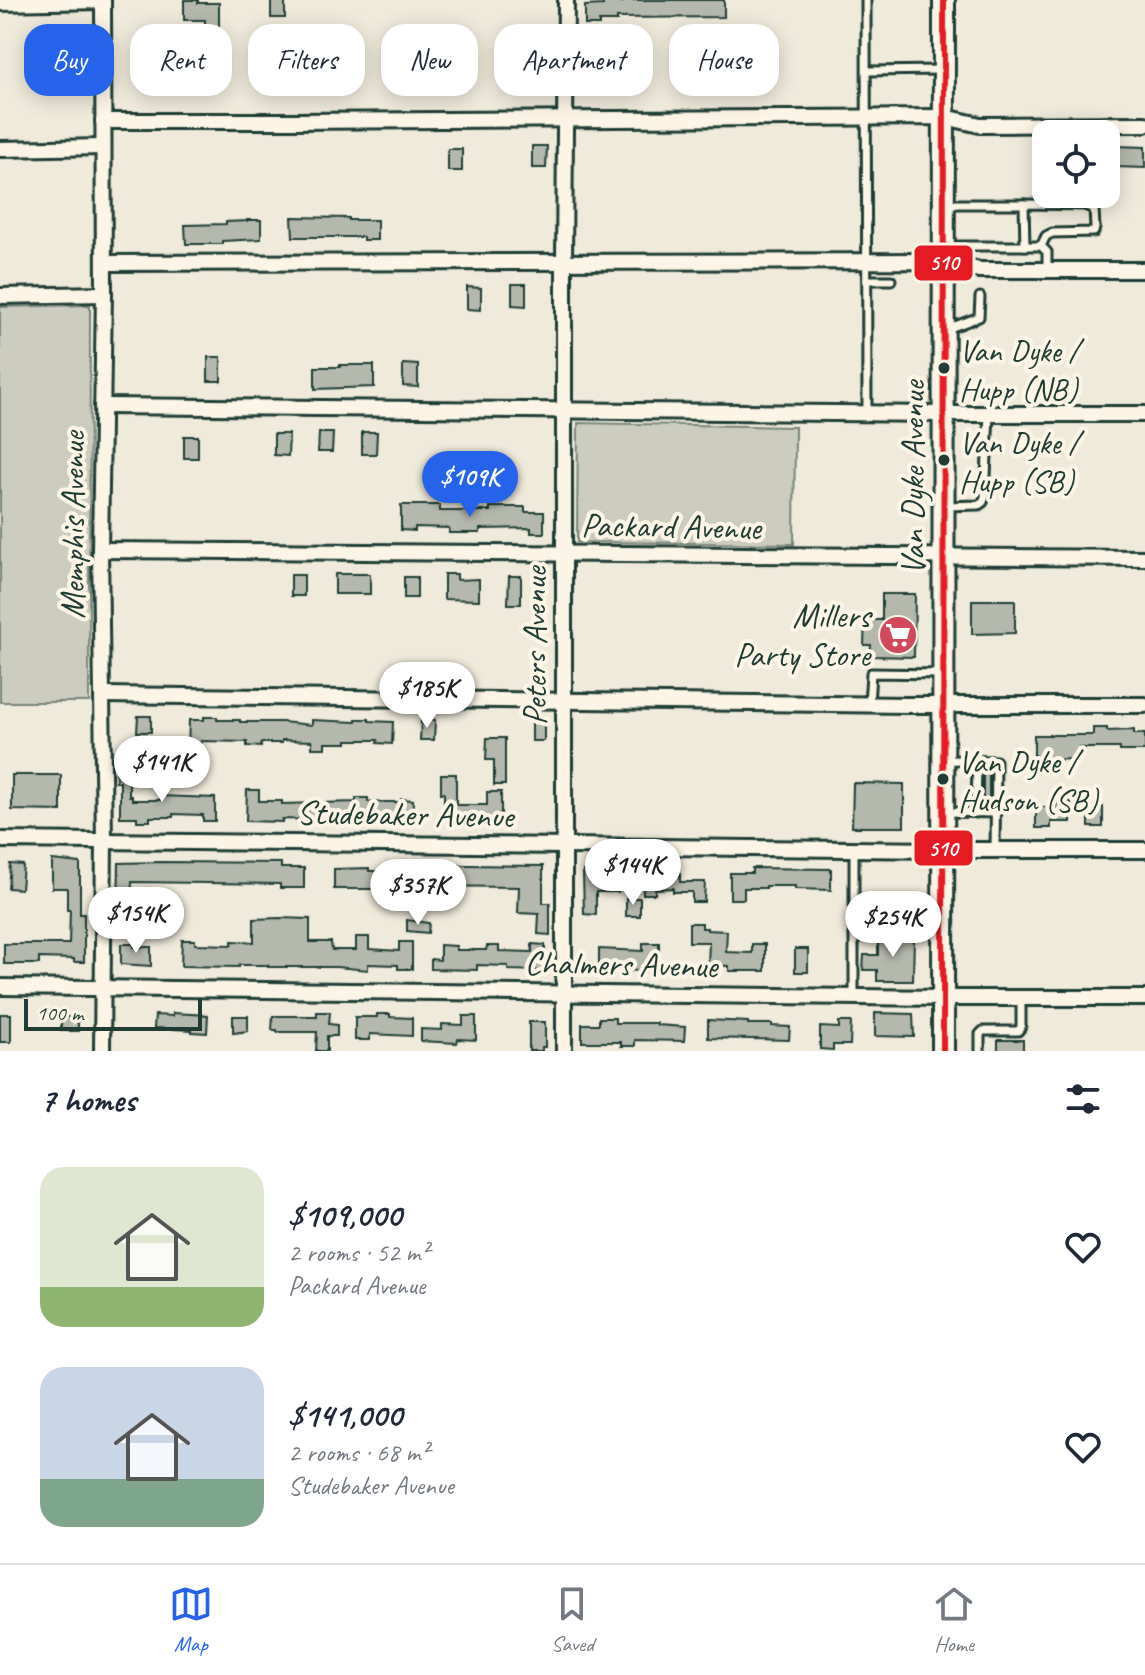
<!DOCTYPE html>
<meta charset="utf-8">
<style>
:root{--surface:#fff;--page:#f6f6f7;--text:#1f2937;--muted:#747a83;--line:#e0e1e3;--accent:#2563eb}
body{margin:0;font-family:Caveat,sans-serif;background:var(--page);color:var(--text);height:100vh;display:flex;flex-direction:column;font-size:30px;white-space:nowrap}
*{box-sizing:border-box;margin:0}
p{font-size:26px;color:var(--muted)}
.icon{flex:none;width:44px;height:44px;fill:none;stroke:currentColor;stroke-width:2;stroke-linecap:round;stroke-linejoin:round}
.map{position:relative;height:1051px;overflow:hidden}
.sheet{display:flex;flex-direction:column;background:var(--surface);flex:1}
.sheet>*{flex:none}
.banner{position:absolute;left:24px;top:24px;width:1098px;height:72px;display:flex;gap:16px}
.controls{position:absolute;left:1032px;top:120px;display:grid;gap:16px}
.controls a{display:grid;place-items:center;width:88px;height:88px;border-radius:16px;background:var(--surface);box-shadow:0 4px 20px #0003;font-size:40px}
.scale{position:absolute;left:24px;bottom:20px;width:178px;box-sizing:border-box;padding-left:8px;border:4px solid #1f3d34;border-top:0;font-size:22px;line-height:28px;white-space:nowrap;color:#1f3d34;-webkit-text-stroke:6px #fcf5e5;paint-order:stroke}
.price{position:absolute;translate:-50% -68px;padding:0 18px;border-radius:28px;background:#fff;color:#222;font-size:26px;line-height:52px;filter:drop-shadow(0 2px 4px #0008)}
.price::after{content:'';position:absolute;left:50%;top:48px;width:24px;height:18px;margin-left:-12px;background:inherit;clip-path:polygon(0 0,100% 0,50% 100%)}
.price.on{background:var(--accent);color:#fff}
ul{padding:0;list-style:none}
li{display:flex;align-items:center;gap:24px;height:200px;padding:0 40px}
li span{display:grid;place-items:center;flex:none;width:224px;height:160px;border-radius:24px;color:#555}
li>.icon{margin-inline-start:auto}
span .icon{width:96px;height:96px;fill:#fffc;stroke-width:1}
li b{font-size:34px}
h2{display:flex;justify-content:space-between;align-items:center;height:96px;padding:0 40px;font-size:34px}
.pill{padding:0 28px;border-radius:24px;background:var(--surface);box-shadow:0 4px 20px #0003;font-size:28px;line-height:72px}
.pill.on{background:var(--accent);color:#fff}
.menu{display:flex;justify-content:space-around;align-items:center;height:112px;border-top:2px solid var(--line);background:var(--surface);font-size:22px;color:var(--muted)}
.menu a{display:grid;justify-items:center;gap:4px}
.menu .on{color:var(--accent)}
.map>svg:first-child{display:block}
.green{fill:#cccdbf;stroke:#76857a;stroke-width:2}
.building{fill:#b5b9ad;stroke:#1f3d34;stroke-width:2}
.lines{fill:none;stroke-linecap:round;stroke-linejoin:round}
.lane-casing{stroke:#1f3d34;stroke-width:13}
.street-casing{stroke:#1f3d34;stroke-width:20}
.primary-casing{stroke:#1f3d34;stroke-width:26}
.lane{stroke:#fcf5e5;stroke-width:7}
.street{stroke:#fcf5e5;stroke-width:14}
.primary{stroke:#fcf5e5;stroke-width:20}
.bus-1-casing{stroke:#fcf5e5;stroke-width:12}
.bus-1{stroke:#e51a23;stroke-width:6}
.bus-dot{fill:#1f3d34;stroke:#fcf5e5;stroke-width:3}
.labels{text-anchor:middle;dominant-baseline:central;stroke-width:8;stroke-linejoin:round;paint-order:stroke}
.bus-label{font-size:32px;fill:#1f3d34;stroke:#fcf5e5;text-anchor:start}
.street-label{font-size:34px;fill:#1f3d34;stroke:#fcf5e5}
.poi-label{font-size:34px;fill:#1f3d34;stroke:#fcf5e5;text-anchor:end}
.line-badge{stroke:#fcf5e5;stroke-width:3}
.badge-label{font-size:22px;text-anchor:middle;font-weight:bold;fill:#fff}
</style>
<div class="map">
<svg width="1145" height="1051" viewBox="0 0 1145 1051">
<rect width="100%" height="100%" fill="#efeada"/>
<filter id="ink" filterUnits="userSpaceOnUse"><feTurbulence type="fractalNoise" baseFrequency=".0125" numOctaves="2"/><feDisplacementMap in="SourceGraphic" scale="16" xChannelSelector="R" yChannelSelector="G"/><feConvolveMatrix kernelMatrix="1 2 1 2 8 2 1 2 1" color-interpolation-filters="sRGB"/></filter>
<g filter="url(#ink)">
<g class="green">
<polygon points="90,305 89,702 0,702 0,307"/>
<polygon points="578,423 795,427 794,544 577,542"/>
</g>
<g class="building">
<polygon points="184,0 198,0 198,3 219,3 219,29 205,29 205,20 184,20"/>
<rect x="271" y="0" width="14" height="18"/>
<polygon points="623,0 724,0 724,17 617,18 617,21 599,21 599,25 585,25 585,6 603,5 603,2 623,2"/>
<polygon points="532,146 547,146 546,168 532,168"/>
<polygon points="1114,146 1145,147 1145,168 1114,167"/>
<rect x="448" y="149" width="14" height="22"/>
<polygon points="292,217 349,218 349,220 377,220 377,240 363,240 363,237 293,237"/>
<polygon points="247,220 261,220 261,239 222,241 222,244 186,244 185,225 226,224 226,222 247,221"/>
<polygon points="512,284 526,284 526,306 512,305"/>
<polygon points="467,287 481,288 481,310 467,309"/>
<rect x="208" y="357" width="13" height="24"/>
<polygon points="403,364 418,365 418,387 403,386"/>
<polygon points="340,365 374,365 374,387 315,389 315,367 340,367"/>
<polygon points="362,432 377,432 376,454 362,454"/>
<polygon points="319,433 333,433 332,452 318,452"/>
<polygon points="274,434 289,434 288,456 274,455"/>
<rect x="184" y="436" width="14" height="22"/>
<polygon points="401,505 440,505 440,511 490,511 490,507 525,507 525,512 544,512 544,533 531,533 531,528 480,529 480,533 449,533 449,528 415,527 415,531 401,530"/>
<rect x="335" y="574" width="35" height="20"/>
<polygon points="444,574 457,574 457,580 479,579 479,600 444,599"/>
<rect x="291" y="575" width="13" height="21"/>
<polygon points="509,576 521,576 521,604 508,604"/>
<rect x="404" y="577" width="13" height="21"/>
<polygon points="882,594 915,594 914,657 870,656 871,645 864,645 865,620 882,620"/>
<polygon points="972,600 1015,600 1015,633 972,634"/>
<polygon points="138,716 151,716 151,732 137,732"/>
<polygon points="204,717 217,717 217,720 240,720 240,722 282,722 312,725 312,720 356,722 356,719 369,719 369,721 393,722 392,744 377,743 378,740 347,740 347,743 325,743 325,748 312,748 312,741 282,740 282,743 261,743 261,747 247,746 247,742 201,741 201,748 188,748 189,720 204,720"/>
<polygon points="421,719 435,720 434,740 420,740"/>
<polygon points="532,720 544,721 544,741 532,741"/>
<polygon points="1093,728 1107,728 1107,731 1134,730 1134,734 1145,734 1145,751 1120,751 1120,748 1079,748 1079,759 1034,760 1034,735 1093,735"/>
<polygon points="487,738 505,738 505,785 494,785 494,760 486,760"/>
<polygon points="116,770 129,770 129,796 132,796 132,800 160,800 160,796 215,798 215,821 203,821 203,815 173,814 173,817 150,817 150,821 137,821 137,817 120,817 120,782 116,782"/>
<polygon points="983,772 989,773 989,806 983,806"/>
<polygon points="441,774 456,774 456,805 487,805 487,792 501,792 501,819 478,819 478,826 466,826 466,818 444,818 444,793 441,793"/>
<polygon points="12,775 61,775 61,811 12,810"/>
<polygon points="853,783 904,784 904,827 852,827"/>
<polygon points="247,790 259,790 259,801 282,801 282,804 356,802 356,798 368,798 368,802 401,802 401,799 413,800 412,821 390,820 390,823 378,823 378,819 346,819 346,823 312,823 312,820 282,819 282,822 246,821"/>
<polygon points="1056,802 1071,802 1071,822 1051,822 1051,828 1036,828 1036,807 1056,807"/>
<rect x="1089" y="807" width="14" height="20"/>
<polygon points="52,860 80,863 80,914 84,914 84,962 74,962 74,959 39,958 39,964 4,964 4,944 69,944 70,910 67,910 67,888 52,888"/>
<polygon points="160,862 281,863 281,868 304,868 304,888 280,888 280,884 132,882 131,911 118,911 119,863"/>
<polygon points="10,864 23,865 21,889 8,888"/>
<polygon points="399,864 543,866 543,903 550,903 550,935 538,934 539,914 518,913 519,887 418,886 418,892 380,892 380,889 334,889 334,869 369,868 369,871 399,871"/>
<polygon points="643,867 655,867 655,873 680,873 680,882 705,882 704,902 692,902 692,892 673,892 673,888 655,889 655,894 643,894"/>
<polygon points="752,868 831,869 831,890 795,889 795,886 766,886 766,888 744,888 744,899 730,899 730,873 752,873"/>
<polygon points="583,871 596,871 596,873 618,873 618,892 596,892 596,915 584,914"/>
<rect x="626" y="898" width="14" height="18"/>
<polygon points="279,918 310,919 310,942 331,942 332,950 356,950 356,937 369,937 369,949 399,951 399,942 412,942 412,969 398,969 398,965 368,964 368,970 336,967 268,967 268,965 239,965 239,967 181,966 182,940 195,940 195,944 232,945 232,941 254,942 254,919"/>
<polygon points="407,920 429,923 428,933 407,931"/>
<polygon points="689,923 702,923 702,928 707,928 707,930 727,931 726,952 752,953 752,944 765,944 765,971 729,971 729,966 708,965 709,942 689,942"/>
<polygon points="878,935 914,936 913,981 877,981 877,970 863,970 864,955 878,955"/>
<polygon points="643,943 659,943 659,971 599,970 599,949 643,951"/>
<polygon points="121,944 134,944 134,947 151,947 151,966 121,964"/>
<polygon points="532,944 545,945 545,971 508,970 508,966 477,965 477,970 431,969 431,959 440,960 440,945 456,946 456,950 486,950 487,946 499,946 499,951 532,952"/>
<rect x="795" y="949" width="13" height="23"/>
<polygon points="317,1012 330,1012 329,1024 337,1025 337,1036 327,1036 327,1051 316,1051 317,1032 277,1032 277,1030 272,1030 273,1016 317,1016"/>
<polygon points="173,1013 208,1015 207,1033 192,1032 192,1030 154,1028 155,1015 173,1016"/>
<polygon points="875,1013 913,1014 914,1037 875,1036"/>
<rect x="0" y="1014" width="11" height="28"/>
<polygon points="377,1014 390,1014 390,1017 412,1018 412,1036 370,1034 370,1040 355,1040 355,1017 377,1017"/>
<polygon points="233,1016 248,1016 248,1031 233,1033"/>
<polygon points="463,1016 476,1016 476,1040 458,1039 457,1043 421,1041 421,1029 442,1030 442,1024 463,1025"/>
<rect x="61" y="1017" width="17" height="14"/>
<polygon points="599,1018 615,1018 615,1023 657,1023 657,1025 685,1027 684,1041 635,1040 635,1046 621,1046 621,1042 582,1042 582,1024 599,1024"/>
<polygon points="708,1020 748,1022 748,1024 772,1024 772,1026 790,1027 789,1040 708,1038"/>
<polygon points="529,1022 545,1022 545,1047 542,1047 542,1051 529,1051"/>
<polygon points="839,1022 851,1022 850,1045 833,1045 833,1050 820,1049 820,1027 839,1028"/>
<rect x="998" y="1040" width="25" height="11"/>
</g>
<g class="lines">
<defs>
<g id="lane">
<polyline points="866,0 867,414"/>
<polyline points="867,71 942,70"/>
<polyline points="946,204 1024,204"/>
<polyline points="946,246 1041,246 1047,252 1047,270"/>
<polyline points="1025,246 1024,204 1084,205 1094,209 1095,228 1094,232 1052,233 1046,236 1041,246"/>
<polyline points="867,280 891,280"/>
<polyline points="947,329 979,317 980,297"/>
<polyline points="946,506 979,505 983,502 985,497 989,414"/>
<polyline points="869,704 871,673 942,674"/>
<polyline points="946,760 996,761 995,850"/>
<polyline points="946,812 996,813"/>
<polyline points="976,813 977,760"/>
<polyline points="854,849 854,997"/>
<polyline points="980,1051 980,1034 983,1031 1018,1031 1021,1027 1021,999"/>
</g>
<g id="street">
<polyline points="0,3 103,1"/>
<polyline points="103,121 290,121 945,117 980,125 1145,124"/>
<polyline points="0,149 103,147"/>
<polyline points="104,263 944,261 979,270 1145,270"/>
<polyline points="0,296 104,294"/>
<polyline points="102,406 944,414 1145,414"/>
<polyline points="100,550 1145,558"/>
<polyline points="103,695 907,705 1145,705"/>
<polyline points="0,840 944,850 1145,850"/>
<polyline points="0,987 943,998 1145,998"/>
<polyline points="102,1051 104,841 100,550 104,294 103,0"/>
<polyline points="564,1051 564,262 566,0"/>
</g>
<polyline id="primary" points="943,1051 944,0"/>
</defs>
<use href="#lane" class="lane-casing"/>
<use href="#street" class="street-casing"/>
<use href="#primary" class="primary-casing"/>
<use href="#lane" class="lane"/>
<use href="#street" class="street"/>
<use href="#primary" class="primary"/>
<defs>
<polyline id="bus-1" points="943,1051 944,0"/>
</defs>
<use href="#bus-1" class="bus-1-casing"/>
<use href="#bus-1" class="bus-1"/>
</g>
</g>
<defs>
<symbol id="supermarket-disc" viewBox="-11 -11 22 22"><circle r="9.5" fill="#d1495b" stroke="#fcf5e5"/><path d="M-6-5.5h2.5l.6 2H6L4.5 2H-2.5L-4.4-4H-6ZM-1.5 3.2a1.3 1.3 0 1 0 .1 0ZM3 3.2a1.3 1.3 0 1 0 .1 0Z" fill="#fff"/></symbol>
</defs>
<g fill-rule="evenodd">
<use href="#supermarket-disc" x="876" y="613" width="44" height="44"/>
</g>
<g class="bus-dot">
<circle cx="944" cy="368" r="7"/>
<circle cx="944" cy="460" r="7"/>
<circle cx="943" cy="779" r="7"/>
</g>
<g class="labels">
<g class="bus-label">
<text x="959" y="350">Van Dyke /<tspan x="959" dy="39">Hupp (NB)</tspan></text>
<text x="959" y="442">Van Dyke /<tspan x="959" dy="39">Hupp (SB)</tspan></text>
<text x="958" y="761">Van Dyke /<tspan x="958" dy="39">Hudson (SB)</tspan></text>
</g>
<g class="street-label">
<text transform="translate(912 478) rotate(-90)">Van Dyke Avenue</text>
<text transform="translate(72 525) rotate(-90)">Memphis Avenue</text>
<text transform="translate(671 526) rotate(1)">Packard Avenue</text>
<text transform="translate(534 646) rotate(-90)">Peters Avenue</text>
<text transform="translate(405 814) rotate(1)">Studebaker Avenue</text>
<text transform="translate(621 964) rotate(1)">Chalmers Avenue</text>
</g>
<g class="poi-label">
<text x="870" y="615">Millers<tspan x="870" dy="39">Party Store</tspan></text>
</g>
</g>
<g class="line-badge">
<rect x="913" y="244" width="61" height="38" rx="8" fill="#e51a23"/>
<rect x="913" y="829" width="61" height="38" rx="8" fill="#e51a23"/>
</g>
<g class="badge-label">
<text x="944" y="270">510</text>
<text x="943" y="856">510</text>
</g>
</svg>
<div class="controls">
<a><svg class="icon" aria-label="locate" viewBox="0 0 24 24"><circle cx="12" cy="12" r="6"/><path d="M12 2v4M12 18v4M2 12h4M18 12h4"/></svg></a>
</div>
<div class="scale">100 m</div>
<b class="price on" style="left:470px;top:519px">$109K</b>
<b class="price" style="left:427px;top:730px">$185K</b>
<b class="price" style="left:162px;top:804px">$141K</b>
<b class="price" style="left:633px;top:907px">$144K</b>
<b class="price" style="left:418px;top:927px">$357K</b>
<b class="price" style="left:136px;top:955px">$154K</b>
<b class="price" style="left:893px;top:959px">$254K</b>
<div class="banner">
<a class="pill on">Buy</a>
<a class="pill">Rent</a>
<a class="pill">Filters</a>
<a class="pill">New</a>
<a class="pill">Apartment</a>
<a class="pill">House</a>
</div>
</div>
<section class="sheet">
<h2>7 homes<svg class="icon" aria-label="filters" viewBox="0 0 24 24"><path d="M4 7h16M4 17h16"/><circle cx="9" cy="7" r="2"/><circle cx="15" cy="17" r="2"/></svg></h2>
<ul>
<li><span style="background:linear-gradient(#dfe7d0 75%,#8fb573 0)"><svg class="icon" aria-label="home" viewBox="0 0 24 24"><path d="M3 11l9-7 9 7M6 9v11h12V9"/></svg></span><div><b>$109,000</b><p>2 rooms · 52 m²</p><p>Packard Avenue</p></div><svg class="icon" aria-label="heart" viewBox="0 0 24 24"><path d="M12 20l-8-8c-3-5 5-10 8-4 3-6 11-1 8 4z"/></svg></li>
<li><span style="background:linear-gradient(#c9d6e8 70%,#7fa58c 0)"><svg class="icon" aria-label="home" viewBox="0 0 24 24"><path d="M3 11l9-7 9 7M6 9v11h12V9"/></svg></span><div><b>$141,000</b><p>2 rooms · 68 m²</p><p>Studebaker Avenue</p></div><svg class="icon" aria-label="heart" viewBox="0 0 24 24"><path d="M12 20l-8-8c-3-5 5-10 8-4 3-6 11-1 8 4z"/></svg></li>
</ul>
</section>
<nav class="menu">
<a class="on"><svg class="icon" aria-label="map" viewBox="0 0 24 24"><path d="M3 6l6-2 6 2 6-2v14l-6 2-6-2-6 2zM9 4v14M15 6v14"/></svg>Map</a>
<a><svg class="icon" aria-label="saved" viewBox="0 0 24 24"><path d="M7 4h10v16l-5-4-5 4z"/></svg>Saved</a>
<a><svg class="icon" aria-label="home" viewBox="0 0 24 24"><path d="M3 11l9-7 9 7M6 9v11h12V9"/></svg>Home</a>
</nav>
